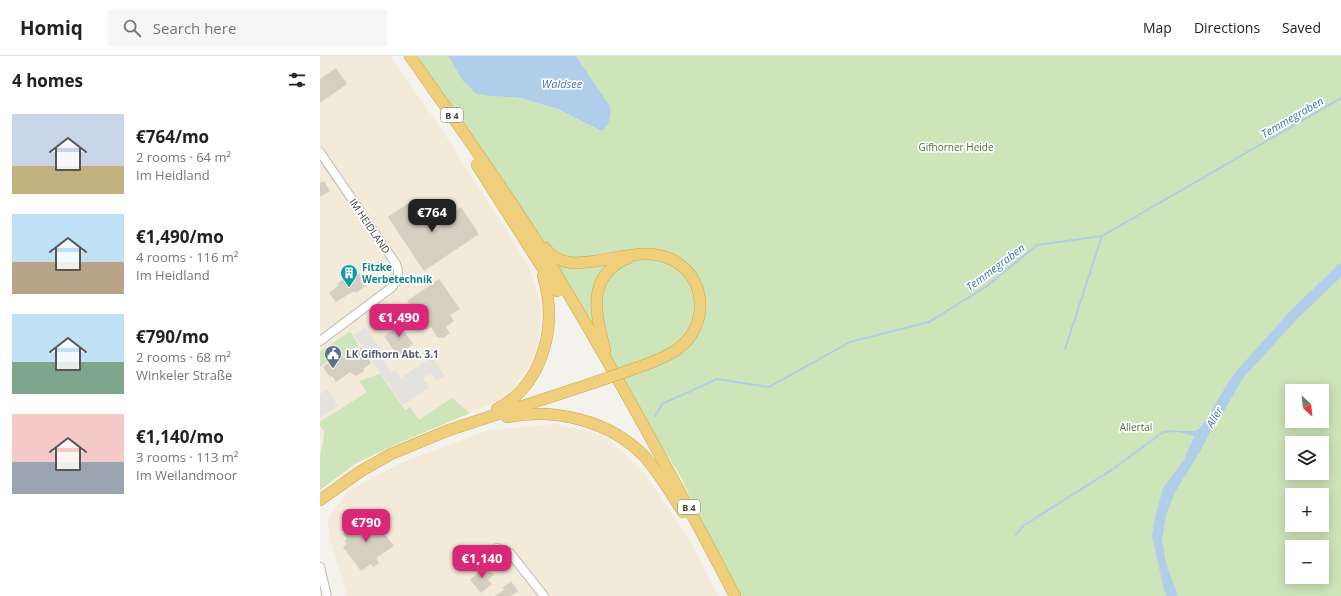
<!DOCTYPE html>
<meta charset="utf-8">
<style>
:root{--surface:#fff;--page:#f6f6f6;--text:#222;--muted:#767676;--line:#e0e0e0;--accent:#db2777}
body{margin:0;font-family:"Open Sans",sans-serif;background:var(--page);color:var(--text);height:100vh;display:flex;flex-direction:column;font-size:15px;white-space:nowrap}
*{box-sizing:border-box;margin:0}
p{font-size:13px;color:var(--muted)}
.icon{flex:none;width:22px;height:22px;fill:none;stroke:currentColor;stroke-width:2;stroke-linecap:round;stroke-linejoin:round}
.map{position:relative;flex:1;overflow:hidden}
.details{display:flex;flex-direction:column;background:var(--surface);width:320px}
.details>*{flex:none}
.needle{width:26px;rotate:153deg}
.controls{position:absolute;left:965px;top:328px;display:grid;gap:8px}
.controls a{display:grid;place-items:center;width:44px;height:44px;border-radius:0px;background:var(--surface);box-shadow:0 2px 10px #0003;font-size:20px}
.price{position:absolute;translate:-50% -34px;padding:0 9px;border-radius:8px;background:var(--accent);color:#fff;font-size:13px;line-height:26px;filter:drop-shadow(0 1px 2px #0008)}
.price::after{content:'';position:absolute;left:50%;top:24px;width:12px;height:9px;margin-left:-6px;background:inherit;clip-path:polygon(0 0,100% 0,50% 100%)}
.price.active{background:#222;color:#fff}
ul{padding:0;list-style:none}
li{display:flex;align-items:center;gap:12px;height:100px;padding:0 12px}
li span{display:grid;place-items:center;flex:none;width:112px;height:80px;border-radius:0px;color:#555}
li>.icon{margin-inline-start:auto}
span .icon{width:48px;height:48px;fill:#fffc;stroke-width:1}
li b{font-size:17px}
h2{display:flex;justify-content:space-between;align-items:center;height:48px;padding:0 12px;font-size:17px}
header{display:flex;align-items:center;gap:24px;box-sizing:border-box;height:56px;padding:0 20px;background:var(--surface);border-bottom:1px solid var(--line)}
header strong{font-size:19px}
nav{display:flex;gap:22px;margin-inline-start:auto;font-size:14px}
.search{width:280px;height:36px;background:var(--page);display:flex;align-items:center;gap:10px;box-sizing:border-box;padding:0 14px;border-radius:0px;color:var(--muted);font-size:15px}
main{display:flex;flex:1;min-height:0}
.map>svg:first-child{display:block}
.commercial{fill:#f3eada}
.green{fill:#cee4b9;fill-rule:evenodd}
.parking{fill:#e4e2df}
.water{fill:#b0cee9}
.lines{fill:none;stroke-linecap:round;stroke-linejoin:round}
.stream{stroke:#b0cee9;stroke-width:2}
.building{fill:#d5cfc2}
.minor-casing{stroke:#bfbaaf;stroke-width:10}
.highway-casing{stroke:#cda64d;stroke-width:12}
.minor{stroke:#fff;stroke-width:8}
.highway{stroke:#efcf7c;stroke-width:11}
.highway-bridge-casing{stroke:#cda64d;stroke-width:12;stroke-linecap:butt}
.highway-bridge{stroke:#efcf7c;stroke-width:11}
.labels{text-anchor:middle;dominant-baseline:central;stroke-width:3.5;stroke-linejoin:round;paint-order:stroke}
.shield{fill:#fff;stroke:#7f7b75;stroke-width:1}
.shield-label{font-size:9px;font-weight:bold;fill:#48433a}
.park-label{font-size:10px;fill:#487433;stroke:#fff}
.street-label{font-size:10px;fill:#48433a;stroke:#fff}
.culture-label{font-size:10px;font-weight:bold;fill:#0d838f;stroke:#fff;text-anchor:start}
.service-label{font-size:10px;font-weight:bold;fill:#4e5e75;stroke:#fff;text-anchor:start}
.water-label{font-size:11px;font-style:italic;fill:#3e76a9;stroke:#fff}
</style>
<header>
<strong>Homiq</strong>
<div class="search"><svg class="icon" aria-label="search" viewBox="0 0 24 24"><circle cx="10" cy="10" r="6"/><path d="M15 15l6 6"/></svg>Search here</div>
<nav><a>Map</a><a>Directions</a><a>Saved</a></nav>
</header>
<main>
<section class="details">
<h2>4 homes<svg class="icon" aria-label="filters" viewBox="0 0 24 24"><path d="M4 7h16M4 17h16"/><circle cx="9" cy="7" r="2"/><circle cx="15" cy="17" r="2"/></svg></h2>
<ul>
<li><span style="background:linear-gradient(#c9d6e8 65%,#c2b280 0)"><svg class="icon" aria-label="home" viewBox="0 0 24 24"><path d="M3 11l9-7 9 7M6 9v11h12V9"/></svg></span><div><b>€764/mo</b><p>2 rooms · 64 m²</p><p>Im Heidland</p></div></li>
<li><span style="background:linear-gradient(#bfe0f5 60%,#b9a48a 0)"><svg class="icon" aria-label="home" viewBox="0 0 24 24"><path d="M3 11l9-7 9 7M6 9v11h12V9"/></svg></span><div><b>€1,490/mo</b><p>4 rooms · 116 m²</p><p>Im Heidland</p></div></li>
<li><span style="background:linear-gradient(#bfe0f5 60%,#7fa58c 0)"><svg class="icon" aria-label="home" viewBox="0 0 24 24"><path d="M3 11l9-7 9 7M6 9v11h12V9"/></svg></span><div><b>€790/mo</b><p>2 rooms · 68 m²</p><p>Winkeler Straße</p></div></li>
<li><span style="background:linear-gradient(#f6c9c9 60%,#9aa5b1 0)"><svg class="icon" aria-label="home" viewBox="0 0 24 24"><path d="M3 11l9-7 9 7M6 9v11h12V9"/></svg></span><div><b>€1,140/mo</b><p>3 rooms · 113 m²</p><p>Im Weilandmoor</p></div></li>
</ul>
</section>
<div class="map">
<svg width="1021" height="540" viewBox="0 0 1021 540">
<rect width="100%" height="100%" fill="#f4f2ec"/>
<g class="commercial">
<polygon points="0,0 70,0 122,74 209,210 221,248 218,297 187,341 72,390 35,408 0,435"/>
<polygon points="235,368 283,379 320,412 368,481 398,540 27,540 12,490 7,465 27,436 78,408 169,374"/>
</g>
<g class="green">
<path d="M98,0H128L143,25L169,40L200,42L238,53L281,75L290,50L256,0H1021V540H419L358,416ZM972,335H1002V365H972ZM972,387H1002V417H972ZM972,439H1002V469H972ZM972,491H1002V521H972Z"/>
<polygon points="30,275 39,290 24,300 21,296 0,311 0,296"/>
<polygon points="60,318 85,354 90,351 99,364 132,342 150,357 72,390 35,408 0,434 0,400 4,380 4,375 0,370 0,366 47,336 39,325"/>
</g>
<g class="parking">
<polygon points="45,271 66,300 62,303 71,316 75,314 81,322 112,301 125,320 117,325 113,320 112,320 110,318 103,322 109,331 83,349 34,279"/>
<polygon points="7,333 18,349 0,362 0,338"/>
</g>
<g class="water">
<path d="M128,0H256L290,50C291,60 290,70 281,75L238,53L200,42L169,40L157,38L143,25Z"/>
<polygon points="1021,206 1021,221 979,261 923,322 899,364 894,368 881,394 855,436 846,459 842,484 846,507 858,540 847,540 844,534 832,480 834,466 843,432 864,404 874,380 854,375 876,375 882,370 913,319 970,255"/>
</g>
<g class="lines">
<g class="stream">
<polyline points="745,293 782,180"/>
<polyline points="335,360 342,348 397,323 449,331 530,286 609,266 667,230 717,189 782,180 1021,42"/>
<polyline points="696,479 703,470 793,413 843,376 856,375"/>
</g>
</g>
<g class="building">
<polygon points="16,12 27,28 0,47 0,23"/>
<polygon points="4,125 10,135 0,141 0,127"/>
<polygon points="95,143 104,156 100,159 112,176 125,167 115,152 120,150 127,161 141,151 159,178 104,215 68,161"/>
<polygon points="40,217 44,223 45,222 48,228 36,237 34,235 16,246 9,237 19,229 18,227 26,221 29,225"/>
<polygon points="119,223 140,253 130,259 134,265 126,271 130,277 123,282 117,281 111,271 106,274 87,245"/>
<polygon points="80,263 87,273 84,275 93,288 78,300 64,280 76,272 74,268"/>
<polygon points="41,291 51,307 43,313 44,315 36,320 30,316 16,326 12,320 10,321 3,311 21,298 24,302"/>
<polygon points="51,460 74,490 56,502 59,507 53,511 51,508 41,515 23,491 27,488 24,485 27,483 23,478 33,471 31,469 39,463 42,467"/>
<polygon points="164,508 174,519 168,524 172,528 161,537 150,524 160,515 158,513"/>
<polygon points="191,525 198,535 191,540 175,540 184,534 182,532"/>
</g>
<g class="lines">
<defs>
<g id="minor">
<path d="M0,96L76,208C80,218 78,224 71,232L0,285"/>
<polyline points="177,492 190,497 224,540"/>
<polyline points="0,511 7,540"/>
</g>
<g id="highway">
<path d="M90,0C131,59 173,117 212,178C285,296 351,417 415,540"/>
<polyline points="157,109 237,235"/>
<path d="M225,192C253,231 318,177 359,208C368,214 375,224 378,234C382,249 380,265 372,278C360,297 338,304 319,311"/>
<path d="M285,294C276,259 265,220 308,202"/>
<path d="M177,353C224,328 238,269 223,220"/>
<path d="M187,361C235,352 289,364 324,400C339,417 351,437 363,456"/>
<polyline points="0,444 41,415 71,398 129,374 273,327"/>
</g>
</defs>
<use href="#minor" class="minor-casing"/>
<use href="#highway" class="highway-casing"/>
<use href="#minor" class="minor"/>
<use href="#highway" class="highway"/>
<defs>
<polyline id="highway-bridge" points="273,327 319,311"/>
</defs>
<use href="#highway-bridge" class="highway-bridge-casing"/>
<use href="#highway-bridge" class="highway-bridge"/>
</g>
<defs>
<symbol id="building-pin" viewBox="-11 -11 22 30"><path d="M0 17L-7.5 6A9.5 9.5 0 1 1 7.5 6Z" fill="#0f9aa8" stroke="#fff"/><path d="M-4-6H4V6H1V3H-1V6H-4ZM-2.5-4.3h1.7v1.8h-1.7ZM.8-4.3h1.7v1.8H.8ZM-2.5-1h1.7V.8h-1.7ZM.8-1h1.7V.8H.8Z" fill="#fff"/></symbol>
<symbol id="civic-pin" viewBox="-11 -11 22 30"><path d="M0 17L-7.5 6A9.5 9.5 0 1 1 7.5 6Z" fill="#5c6f8a" stroke="#fff"/><path d="M-.6-6.5H3V-4.5H.6V-3L4-1V1h2V6H-6V1h2V-1L-.6-3ZM-1.2 2.5V6h2.4V2.5Z" fill="#fff"/></symbol>
</defs>
<g fill-rule="evenodd">
<use href="#building-pin" x="19" y="207" width="20" height="27"/>
<use href="#civic-pin" x="3" y="288" width="20" height="27"/>
</g>
<g class="labels">
<g class="shield">
<rect x="121" y="52" width="22" height="14" rx="3"/>
<rect x="358" y="444" width="22" height="14" rx="3"/>
</g>
<g class="shield-label">
<text x="132" y="59">B 4</text>
<text x="369" y="451">B 4</text>
</g>
<g class="park-label">
<text x="636" y="91">Gifhorner Heide</text>
<text x="816" y="371">Allertal</text>
</g>
<g class="street-label">
<text transform="translate(50 170) rotate(56)">IM HEIDLAND</text>
</g>
<g class="culture-label">
<text x="42" y="211">Fitzke<tspan x="42" dy="12">Werbetechnik</tspan></text>
</g>
<g class="service-label">
<text x="26" y="298">LK Gifhorn Abt. 3.1</text>
</g>
<g class="water-label">
<text x="242" y="27">Waldsee</text>
<text transform="translate(972 61) rotate(-30)">Temmegraben</text>
<text transform="translate(675 211) rotate(-37)">Temmegraben</text>
<text transform="translate(894 361) rotate(-60)">Aller</text>
</g>
</g>
</svg>
<div class="controls">
<a><svg class="needle" viewBox="-14 -14 28 28"><path d="M0-13l5 13h-10z" fill="#e53935"/><path d="M0 13l5-13h-10z" fill="#767676"/></svg></a>
<a><svg class="icon" aria-label="layers" viewBox="0 0 24 24"><path d="M12 4l9 5-9 5-9-5zM3 14l9 5 9-5"/></svg></a>
<a>+</a>
<a>−</a>
</div>
<b class="price active" style="left:112px;top:177px">€764</b>
<b class="price" style="left:79px;top:282px">€1,490</b>
<b class="price" style="left:46px;top:487px">€790</b>
<b class="price" style="left:162px;top:523px">€1,140</b>
</div>
</main>
